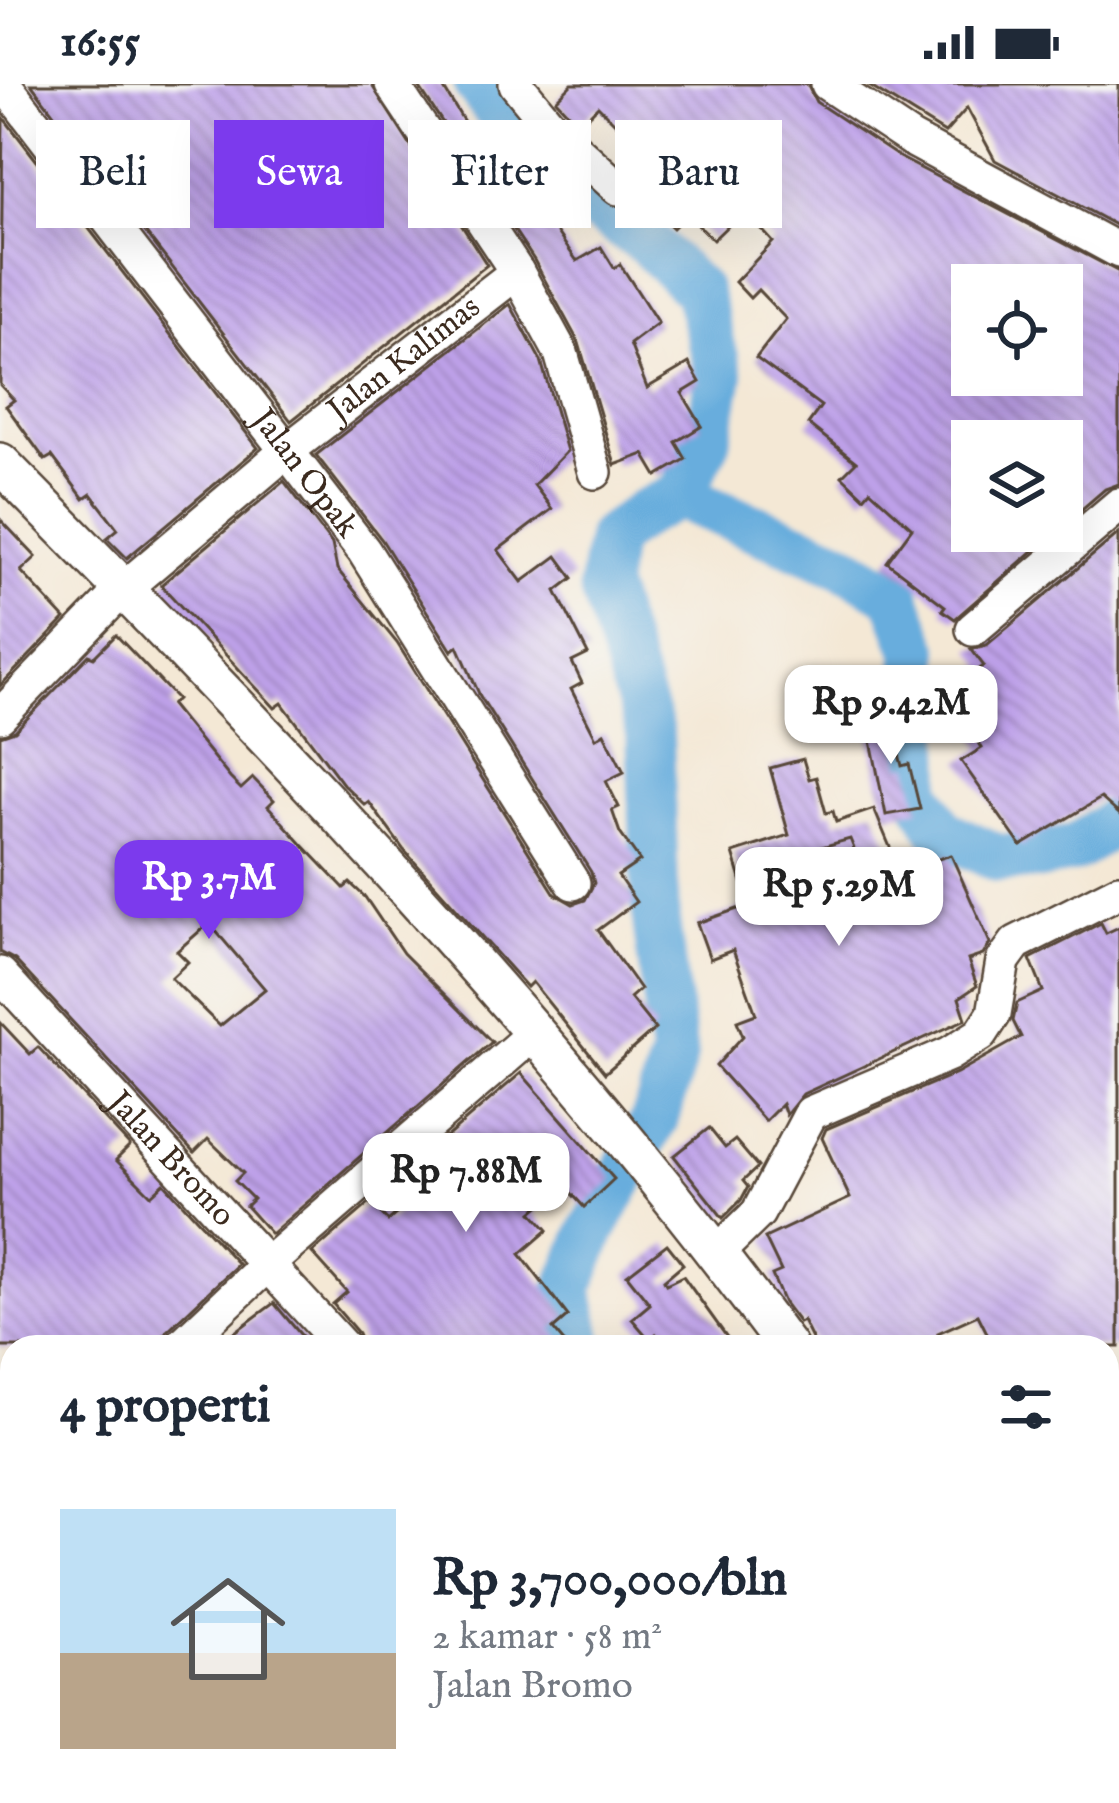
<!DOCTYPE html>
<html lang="id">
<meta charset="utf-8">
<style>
:root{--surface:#fff;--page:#f2f2f3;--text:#1f2937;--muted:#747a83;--accent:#7c3aed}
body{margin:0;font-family:"IM FELL English",serif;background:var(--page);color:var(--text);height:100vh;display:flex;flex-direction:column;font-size:45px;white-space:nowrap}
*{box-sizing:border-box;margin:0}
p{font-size:39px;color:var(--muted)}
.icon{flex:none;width:66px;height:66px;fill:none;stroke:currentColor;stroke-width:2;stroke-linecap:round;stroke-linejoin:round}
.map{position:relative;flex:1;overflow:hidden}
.drawer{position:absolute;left:0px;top:1251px;width:1119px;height:468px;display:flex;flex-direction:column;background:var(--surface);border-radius:36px 36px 0 0;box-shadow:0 12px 48px #0002}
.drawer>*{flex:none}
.guide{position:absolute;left:36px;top:36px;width:1047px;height:108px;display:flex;gap:24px}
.fabs{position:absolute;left:951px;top:180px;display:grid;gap:24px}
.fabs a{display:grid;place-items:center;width:132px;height:132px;border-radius:0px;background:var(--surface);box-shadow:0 12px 48px #0002;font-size:60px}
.price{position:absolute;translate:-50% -102px;padding:0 27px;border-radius:24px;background:#fff;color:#222;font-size:39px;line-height:78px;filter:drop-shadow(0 3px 6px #0008)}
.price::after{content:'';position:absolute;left:50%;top:72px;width:36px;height:27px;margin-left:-18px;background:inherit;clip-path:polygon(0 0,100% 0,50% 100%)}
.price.selected{background:var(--accent);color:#fff}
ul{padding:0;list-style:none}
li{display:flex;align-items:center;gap:36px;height:300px;padding:0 60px}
li span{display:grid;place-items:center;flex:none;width:336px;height:240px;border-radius:0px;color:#555}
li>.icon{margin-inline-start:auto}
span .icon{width:144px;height:144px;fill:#fffc;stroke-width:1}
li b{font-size:51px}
h2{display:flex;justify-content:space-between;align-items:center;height:144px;padding:0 60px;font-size:51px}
.tag{padding:0 42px;border-radius:0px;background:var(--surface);box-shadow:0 12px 48px #0002;font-size:42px;line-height:108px}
.tag.selected{background:var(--accent);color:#fff}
.status{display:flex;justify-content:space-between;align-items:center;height:84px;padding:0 60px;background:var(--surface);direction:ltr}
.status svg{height:33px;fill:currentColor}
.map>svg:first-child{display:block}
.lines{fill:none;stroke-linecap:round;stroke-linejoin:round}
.river{stroke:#67addd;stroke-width:48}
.building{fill:url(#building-back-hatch);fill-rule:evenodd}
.minor-casing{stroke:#574639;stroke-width:38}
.tertiary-casing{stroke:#574639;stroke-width:44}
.minor{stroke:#fff;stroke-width:33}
.tertiary{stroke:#fff;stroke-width:39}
.labels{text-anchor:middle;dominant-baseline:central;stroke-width:10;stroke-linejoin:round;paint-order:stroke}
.street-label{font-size:33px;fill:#3b2a1e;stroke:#f6f6f2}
</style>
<div class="status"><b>16:55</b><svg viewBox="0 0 49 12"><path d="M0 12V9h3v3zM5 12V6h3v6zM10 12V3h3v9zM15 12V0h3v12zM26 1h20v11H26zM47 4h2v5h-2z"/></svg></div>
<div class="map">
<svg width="1119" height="1719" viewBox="0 0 1119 1719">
<defs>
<pattern id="building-back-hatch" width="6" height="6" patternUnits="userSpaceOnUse" patternTransform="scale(3)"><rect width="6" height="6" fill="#bea1e9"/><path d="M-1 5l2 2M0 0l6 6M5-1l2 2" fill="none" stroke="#9c83bc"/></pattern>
</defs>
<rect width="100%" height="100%" fill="#f6f6f2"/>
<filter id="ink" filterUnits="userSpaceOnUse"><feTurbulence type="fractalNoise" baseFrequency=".00833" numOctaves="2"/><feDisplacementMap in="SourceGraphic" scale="24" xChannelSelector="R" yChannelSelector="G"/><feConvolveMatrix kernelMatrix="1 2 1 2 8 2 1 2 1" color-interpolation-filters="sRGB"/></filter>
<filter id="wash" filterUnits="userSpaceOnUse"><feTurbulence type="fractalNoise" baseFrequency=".004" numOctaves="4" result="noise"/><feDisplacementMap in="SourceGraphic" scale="48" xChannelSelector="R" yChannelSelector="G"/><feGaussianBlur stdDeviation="2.7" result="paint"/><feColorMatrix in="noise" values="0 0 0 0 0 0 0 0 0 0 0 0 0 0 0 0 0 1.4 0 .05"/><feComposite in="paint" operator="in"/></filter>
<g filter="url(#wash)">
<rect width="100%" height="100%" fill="#f4e8d5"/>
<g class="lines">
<g class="river">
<polyline points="477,0 547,92 648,159 697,207 720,292 707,357 680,412 645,428 610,454 602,502 650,648 656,837 674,971 655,1034 593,1146 569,1205 581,1263"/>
<polyline points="680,412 838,478 896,511 917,567 919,707 942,748 998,774 1040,772 1076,764 1119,734"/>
<polyline points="829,1707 836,1719"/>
</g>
</g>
<g id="blocks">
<g class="building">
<polygon points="31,0 371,0 487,181 291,337"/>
<polygon points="417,0 441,0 506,107 521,98 577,177 601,163 614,184 620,180 658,239 630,260 647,304 689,279 700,298 682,309 702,342 676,358 686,375 657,392 644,370 615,381 579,259 534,176"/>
<path d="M572,0H807L816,18L899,73L1119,188V400L1105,405L1062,442V393L1075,379L1062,368V357H972V447H1056L955,535L942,526L945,522L887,478L912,444L870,406L864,413L842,392L856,378L808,340L821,322L756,274L786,235L758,206L750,214L735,198L773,158L744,126L713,156L687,130L673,144L638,111L636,94L653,77L598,22L579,41L556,16ZM972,201H1062V291H972Z"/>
<polygon points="866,0 1119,0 1119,143 995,76 967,24 945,49"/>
<polygon points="3,33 258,364 127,474 107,454 118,445 91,410 84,415 52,372 45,376 6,322 14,316 0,301"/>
<polygon points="510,220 541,277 567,367 534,401 552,425 498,466 522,498 557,472 573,494 556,507 588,570 572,578 582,599 571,605 596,654 604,649 624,688 606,697 619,723 612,726 620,749 640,777 618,792 636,818 598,846 640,905 630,914 655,945 605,989 532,898 527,903 403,765 369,718 365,721 343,700 282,619 275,624 161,501 284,397 332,460 337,485 397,559 555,810 573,820 585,816 594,799 591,788 480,612 458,562 452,567 382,456 316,371"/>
<polygon points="0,435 36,473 21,487 65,535 0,602"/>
<polygon points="1119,449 1119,730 1101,714 1021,762 961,677 982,664 947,604 984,582 971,565 987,561"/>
<path d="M116,551L177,615L171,621L230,694L241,705L253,694L274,716L268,722L301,759L344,804L350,799L365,813L403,869L492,958L271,1150L246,1122L253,1115L235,1097L243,1089L208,1055L194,1069L15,876L0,868V652L15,647L89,571L94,573ZM209,839L265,905L220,942L171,894L188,878L177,867Z"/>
<polygon points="888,626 902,682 909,680 920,725 886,731 866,632"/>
<path d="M803,675L809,695L816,693L826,729L833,727L836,738L874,725L900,787L951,771L990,859L983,871L968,876L977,902L959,914L966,935L803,1010L786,1031L782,1020L765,1037L716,982L743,952L737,937L756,930L733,866L710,875L697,839L749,821L733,769L789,751L770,684ZM850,755L869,801L793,830L775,776Z"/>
<polygon points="1101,839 1106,849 1119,843 1119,1263 994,1263 978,1231 938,1249 947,1263 816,1263 803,1237 799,1239 784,1219 772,1191 781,1187 765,1154 850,1114 822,1054 826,1045 957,989 1021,953 1013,937 1017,919 1043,907 1030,875"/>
<polygon points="0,938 30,970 38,963 130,1062 116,1076 151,1111 164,1099 238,1180 166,1248 159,1263 0,1263"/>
<polygon points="521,989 614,1095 584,1123 564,1101 532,1128 548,1146 520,1170 568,1232 553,1245 568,1263 363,1263 358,1249 333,1220 347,1208 312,1169 371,1118 388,1137 419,1110 402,1091"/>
<polygon points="709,1044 725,1064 735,1056 758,1083 743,1097 748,1103 741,1116 723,1134 674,1072"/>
<polygon points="667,1160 683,1180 664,1196 666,1200 683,1192 734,1263 666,1263 656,1250 650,1256 632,1235 650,1220 627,1191"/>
<polygon points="274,1219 311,1263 215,1263"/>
</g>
</g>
</g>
<g filter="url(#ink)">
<use href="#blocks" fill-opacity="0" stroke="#574639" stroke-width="3"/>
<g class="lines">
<defs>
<g id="minor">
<path id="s1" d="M4,0L364,467L573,799"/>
<polyline points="516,0 552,44 618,104"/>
<polyline points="828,0 911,55 1119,167"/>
<polyline points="517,188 561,269 595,388"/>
<polyline points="973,545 1119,421"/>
<path id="s2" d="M0,632L122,506L288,366L517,188L392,0"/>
<path id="s3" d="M0,890L343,1263"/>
<polyline points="717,1169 758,1129 811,1029 949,970 981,950 994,930 1003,877 1016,859 1119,807"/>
<polyline points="180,1263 270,1178 533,950"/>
<polyline points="0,1474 12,1459"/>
<polyline points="0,1500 12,1512"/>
<polyline points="1107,1559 1119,1551"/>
<polyline points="200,1707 212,1719"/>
<polyline points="460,1707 470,1719"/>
<polyline points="145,1719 157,1707"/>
<polyline points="284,1719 297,1707"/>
<polyline points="564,1719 580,1707"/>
</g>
<g id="tertiary">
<path d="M0,379C276,659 553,946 787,1263"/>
<polyline points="1072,1707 1079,1719"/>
</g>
</defs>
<use href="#minor" class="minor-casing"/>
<use href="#tertiary" class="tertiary-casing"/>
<use href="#minor" class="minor"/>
<use href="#tertiary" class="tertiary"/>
</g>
</g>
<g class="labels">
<g class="street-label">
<text stroke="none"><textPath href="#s2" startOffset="540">Jalan Kalimas</textPath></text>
<text stroke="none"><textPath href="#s1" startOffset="492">Jalan Opak</textPath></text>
<text stroke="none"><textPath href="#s3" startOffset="252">Jalan Bromo</textPath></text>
</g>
</g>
</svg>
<div class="fabs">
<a><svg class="icon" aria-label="locate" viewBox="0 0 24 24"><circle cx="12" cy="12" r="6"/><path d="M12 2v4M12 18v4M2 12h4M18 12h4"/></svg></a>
<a><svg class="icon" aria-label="layers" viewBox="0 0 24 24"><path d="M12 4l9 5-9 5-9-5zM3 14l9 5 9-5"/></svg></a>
</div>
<b class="price" style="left:891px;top:683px">Rp 9.42M</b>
<b class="price selected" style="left:209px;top:858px">Rp 3.7M</b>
<b class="price" style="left:839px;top:865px">Rp 5.29M</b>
<b class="price" style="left:466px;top:1151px">Rp 7.88M</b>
<div class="guide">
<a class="tag">Beli</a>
<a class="tag selected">Sewa</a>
<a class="tag">Filter</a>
<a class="tag">Baru</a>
</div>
<section class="drawer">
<h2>4 properti<svg class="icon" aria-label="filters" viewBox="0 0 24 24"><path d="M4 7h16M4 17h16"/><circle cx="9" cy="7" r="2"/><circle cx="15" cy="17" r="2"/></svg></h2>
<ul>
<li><span style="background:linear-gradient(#bfe0f5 60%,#b9a48a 0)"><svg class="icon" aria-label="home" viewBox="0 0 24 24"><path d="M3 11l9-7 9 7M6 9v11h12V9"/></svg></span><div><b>Rp 3,700,000/bln</b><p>2 kamar · 58 m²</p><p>Jalan Bromo</p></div></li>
</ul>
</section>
</div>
